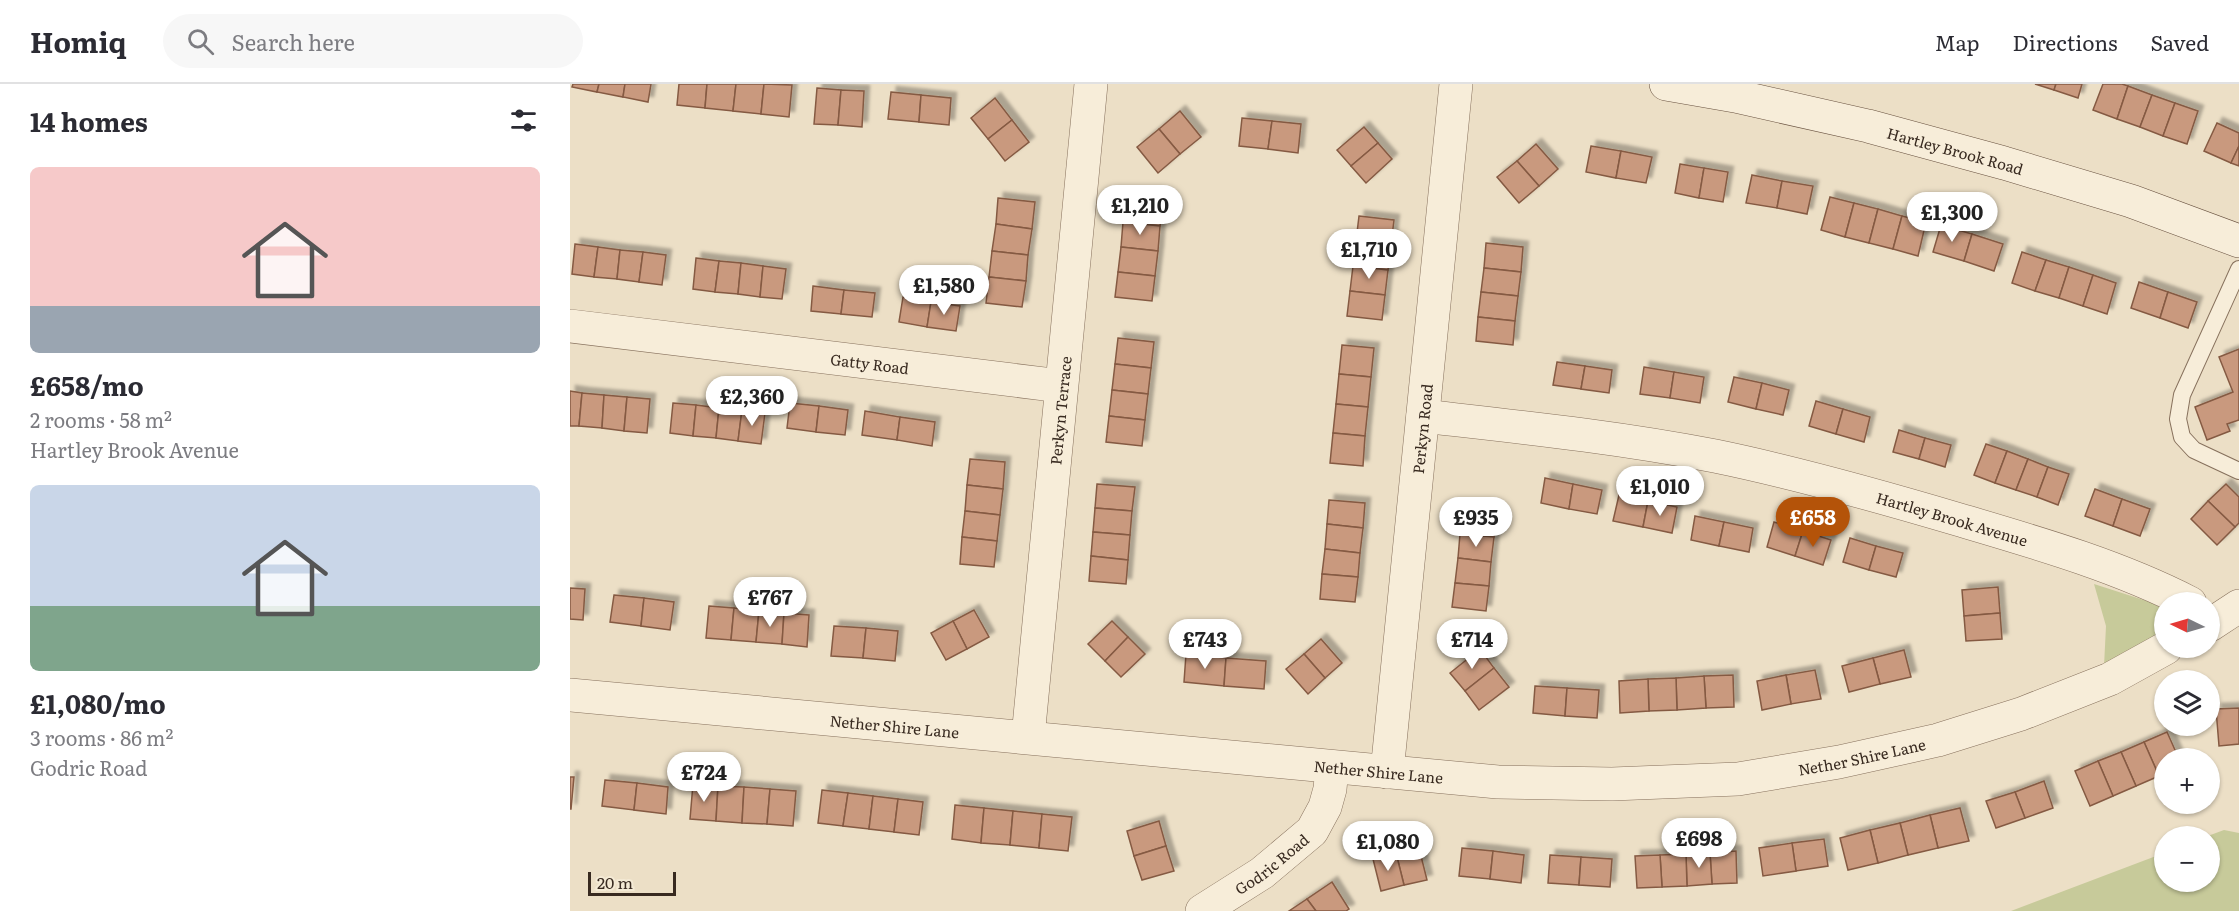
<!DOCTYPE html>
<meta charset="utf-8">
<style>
:root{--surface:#fff;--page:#f7f7f7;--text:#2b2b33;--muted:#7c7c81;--line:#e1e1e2;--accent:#b45309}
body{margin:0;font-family:Literata,serif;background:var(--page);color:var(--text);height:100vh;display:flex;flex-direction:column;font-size:22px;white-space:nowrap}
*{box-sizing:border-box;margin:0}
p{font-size:20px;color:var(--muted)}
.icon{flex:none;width:33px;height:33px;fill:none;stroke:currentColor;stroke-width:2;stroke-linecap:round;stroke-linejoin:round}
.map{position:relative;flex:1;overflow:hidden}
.sheet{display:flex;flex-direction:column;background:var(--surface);width:570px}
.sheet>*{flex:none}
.needle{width:39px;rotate:275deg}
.buttons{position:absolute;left:1584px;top:508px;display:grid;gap:12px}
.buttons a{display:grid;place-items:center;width:66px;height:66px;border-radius:50%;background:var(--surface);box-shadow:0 2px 4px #0004;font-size:30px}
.scale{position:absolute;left:18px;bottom:15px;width:88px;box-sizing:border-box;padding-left:6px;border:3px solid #382a20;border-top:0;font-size:16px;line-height:21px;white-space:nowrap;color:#382a20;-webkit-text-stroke:4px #f4ead5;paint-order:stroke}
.price{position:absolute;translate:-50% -51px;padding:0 14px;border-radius:21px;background:#fff;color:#222;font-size:20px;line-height:39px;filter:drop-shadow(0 2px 3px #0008)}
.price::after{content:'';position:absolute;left:50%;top:36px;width:18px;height:14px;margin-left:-9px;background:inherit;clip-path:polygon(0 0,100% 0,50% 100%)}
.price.selected{background:var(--accent);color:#fff}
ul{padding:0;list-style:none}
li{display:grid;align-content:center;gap:12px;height:318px;padding:0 30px}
li span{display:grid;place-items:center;height:186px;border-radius:9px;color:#555}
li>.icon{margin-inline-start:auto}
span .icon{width:108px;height:108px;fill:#fffc;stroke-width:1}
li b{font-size:26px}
h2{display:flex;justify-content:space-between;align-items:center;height:72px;padding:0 30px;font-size:26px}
header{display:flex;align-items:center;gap:36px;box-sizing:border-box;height:84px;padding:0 30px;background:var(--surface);border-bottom:2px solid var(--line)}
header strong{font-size:28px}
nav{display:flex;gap:33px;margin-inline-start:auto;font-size:21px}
.search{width:420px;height:54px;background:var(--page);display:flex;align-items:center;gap:15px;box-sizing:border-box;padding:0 21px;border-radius:33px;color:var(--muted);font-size:22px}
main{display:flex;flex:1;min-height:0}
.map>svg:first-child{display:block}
.green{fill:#c7ca9a}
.building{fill:#c9997e;stroke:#855a43;stroke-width:1.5;filter:url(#shadow)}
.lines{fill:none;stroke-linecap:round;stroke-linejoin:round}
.lane-casing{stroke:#87715d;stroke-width:18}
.street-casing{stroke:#87715d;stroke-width:34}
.secondary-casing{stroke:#695240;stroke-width:34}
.lane{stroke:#f7edd9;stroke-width:16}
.street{stroke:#f7edd9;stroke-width:33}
.secondary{stroke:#f7edd9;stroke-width:33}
.labels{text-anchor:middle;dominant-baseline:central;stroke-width:4.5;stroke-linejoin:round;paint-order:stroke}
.street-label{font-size:15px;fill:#382a20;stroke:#f4ead5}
</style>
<header>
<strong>Homiq</strong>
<div class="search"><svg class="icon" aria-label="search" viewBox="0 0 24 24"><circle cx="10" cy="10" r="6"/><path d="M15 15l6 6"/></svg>Search here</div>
<nav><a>Map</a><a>Directions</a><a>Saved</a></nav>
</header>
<main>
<section class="sheet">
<h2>14 homes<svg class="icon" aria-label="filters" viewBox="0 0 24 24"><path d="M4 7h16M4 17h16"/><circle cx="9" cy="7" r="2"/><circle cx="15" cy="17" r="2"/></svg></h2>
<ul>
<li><span style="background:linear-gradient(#f6c9c9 75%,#9aa5b1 0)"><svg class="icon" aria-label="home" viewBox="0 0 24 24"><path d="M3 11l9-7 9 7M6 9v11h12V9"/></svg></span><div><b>£658/mo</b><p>2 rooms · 58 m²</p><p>Hartley Brook Avenue</p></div></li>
<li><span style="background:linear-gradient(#c9d6e8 65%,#7fa58c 0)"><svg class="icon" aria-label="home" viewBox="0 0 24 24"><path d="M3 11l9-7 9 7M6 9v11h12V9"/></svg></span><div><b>£1,080/mo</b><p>3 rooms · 86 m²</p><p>Godric Road</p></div></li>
</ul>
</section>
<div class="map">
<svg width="1669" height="827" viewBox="0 0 1669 827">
<defs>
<filter id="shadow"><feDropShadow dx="5.5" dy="-5.5" stdDeviation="1.5" flood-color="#0004"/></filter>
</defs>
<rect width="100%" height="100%" fill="#ecdfc6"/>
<g class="green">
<polygon points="1524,500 1580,518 1594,525 1594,548 1534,582 1536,542"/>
<polygon points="1654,746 1669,749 1669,827 1441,827 1594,769 1594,798 1640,798 1640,753 1635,753"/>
</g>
<g class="building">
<polygon points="3,0 29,0 27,8 2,3"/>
<polygon points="29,0 55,0 53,13 27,8"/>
<polygon points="55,0 81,0 78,18 53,13"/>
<polygon points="109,0 137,0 135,24 107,21"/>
<polygon points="137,0 166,0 163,27 135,24"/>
<polygon points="166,0 194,0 191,30 163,27"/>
<polygon points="194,0 222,1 219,33 191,30"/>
<polygon points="1465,0 1486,0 1484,6"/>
<polygon points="1486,0 1512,0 1508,14 1484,6"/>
<polygon points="1533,0 1552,0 1558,2 1547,35 1523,26"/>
<polygon points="1558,2 1582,11 1570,43 1547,35"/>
<polygon points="247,4 271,6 268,41 244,40"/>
<polygon points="271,6 294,7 292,43 268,41"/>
<polygon points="321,8 351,11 349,38 318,35"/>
<polygon points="351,11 381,14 379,41 349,38"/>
<polygon points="1582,11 1605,19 1593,52 1570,43"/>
<polygon points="425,14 442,36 418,55 401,34"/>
<polygon points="1605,19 1628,27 1617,60 1593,52"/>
<polygon points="610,27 631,53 610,70 589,45"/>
<polygon points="672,34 702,37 698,65 669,62"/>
<polygon points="442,36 459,58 435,77 418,55"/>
<polygon points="702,37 731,40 728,69 698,65"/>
<polygon points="1647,39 1669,49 1669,62 1661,79 1634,67"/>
<polygon points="794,43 808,59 781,82 767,66"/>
<polygon points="589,45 610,70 588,89 567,63"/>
<polygon points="808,59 822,75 796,99 781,82"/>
<polygon points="966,60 988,85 969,102 947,77"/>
<polygon points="1021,62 1051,67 1046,94 1016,88"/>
<polygon points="1669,62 1669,82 1661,79"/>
<polygon points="1051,67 1082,73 1076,99 1046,94"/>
<polygon points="947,77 969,102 949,119 927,93"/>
<polygon points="1110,80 1134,84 1129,114 1105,109"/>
<polygon points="1134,84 1158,88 1153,118 1129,114"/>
<polygon points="1182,91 1212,97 1207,124 1176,119"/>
<polygon points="1212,97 1243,102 1237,130 1207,124"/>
<polygon points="556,112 594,116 590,142 553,138"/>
<polygon points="1260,113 1284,119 1275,153 1251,146"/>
<polygon points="428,114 465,118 462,145 426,140"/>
<polygon points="1284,119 1308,125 1299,159 1275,153"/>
<polygon points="1308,125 1332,132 1323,165 1299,159"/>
<polygon points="789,132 824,136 821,161 786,157"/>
<polygon points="1332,132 1356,138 1348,172 1323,165"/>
<polygon points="553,138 590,142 588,167 551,163"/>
<polygon points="426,140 462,145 458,171 422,167"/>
<polygon points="1371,141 1402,150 1394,177 1363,168"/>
<polygon points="1402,150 1433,160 1424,187 1394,177"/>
<polygon points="786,157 821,161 818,186 783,182"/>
<polygon points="916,159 953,163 951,188 914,184"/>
<polygon points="5,160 28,163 24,193 2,190"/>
<polygon points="28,163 50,166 47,195 24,193"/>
<polygon points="551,163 588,167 585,192 548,188"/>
<polygon points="50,166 73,168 69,198 47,195"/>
<polygon points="422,167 458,171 456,197 419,193"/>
<polygon points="73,168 96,171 92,201 69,198"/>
<polygon points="1452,168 1476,176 1465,207 1442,199"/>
<polygon points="126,174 149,177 145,208 123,205"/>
<polygon points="1476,176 1499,183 1489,214 1465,207"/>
<polygon points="149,177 171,179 168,210 145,208"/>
<polygon points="171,179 193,182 190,213 168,210"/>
<polygon points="193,182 216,185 212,215 190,213"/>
<polygon points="783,182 818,186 815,211 780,207"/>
<polygon points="1499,183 1523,191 1513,222 1489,214"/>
<polygon points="914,184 951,188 948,212 911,208"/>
<polygon points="548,188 585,192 582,217 545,213"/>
<polygon points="1523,191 1546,199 1537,230 1513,222"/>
<polygon points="419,193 456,197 452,223 416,219"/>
<polygon points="1569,198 1598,208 1590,234 1561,224"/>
<polygon points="243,202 274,206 271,230 241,227"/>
<polygon points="274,206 305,209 302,233 271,230"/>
<polygon points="780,207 815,211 812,236 777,232"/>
<polygon points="911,208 948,212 945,237 908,233"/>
<polygon points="1598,208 1627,218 1618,244 1590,234"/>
<polygon points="333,213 361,218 357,243 329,238"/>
<polygon points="361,218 390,222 386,247 357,243"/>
<polygon points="908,233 945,237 943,261 906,257"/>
<polygon points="548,254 584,258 581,284 545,280"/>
<polygon points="772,261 804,264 801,293 769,290"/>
<polygon points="1669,265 1669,336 1657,340 1660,347 1637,356 1625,323 1663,308 1649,273"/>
<polygon points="987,278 1015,282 1011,305 983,301"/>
<polygon points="545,280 581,284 578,310 542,306"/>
<polygon points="1015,282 1042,286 1039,309 1011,305"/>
<polygon points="1074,283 1104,288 1100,314 1070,310"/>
<polygon points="1104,288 1134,293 1130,319 1100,314"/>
<polygon points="769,290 801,293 798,323 766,320"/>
<polygon points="1164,293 1192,299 1186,325 1158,318"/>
<polygon points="1192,299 1219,306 1213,331 1186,325"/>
<polygon points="542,306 578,310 575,336 539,332"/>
<polygon points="0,307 12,309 9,342 0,342"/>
<polygon points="12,309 34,311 32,344 9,342"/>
<polygon points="34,311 57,313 54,347 32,344"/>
<polygon points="57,313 80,315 77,349 54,347"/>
<polygon points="1246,317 1273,325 1266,350 1239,342"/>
<polygon points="103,319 126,321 123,352 100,349"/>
<polygon points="220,319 249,322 246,348 217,344"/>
<polygon points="766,320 798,323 795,352 763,349"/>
<polygon points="126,321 149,324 146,354 123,352"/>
<polygon points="249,322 278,326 275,351 246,348"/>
<polygon points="149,324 172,326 168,357 146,354"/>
<polygon points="1273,325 1300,333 1294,358 1266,350"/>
<polygon points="172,326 195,329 191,360 168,357"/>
<polygon points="295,327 330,333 327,356 292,351"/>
<polygon points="539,332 575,336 572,362 536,358"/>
<polygon points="330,333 365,338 362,362 327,356"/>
<polygon points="1329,346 1355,354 1349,375 1323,368"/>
<polygon points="763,349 795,352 793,382 760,379"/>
<polygon points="1355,354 1381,361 1375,383 1349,375"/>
<polygon points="1416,360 1437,367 1425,399 1404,391"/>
<polygon points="1437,367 1458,375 1446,406 1425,399"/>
<polygon points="400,375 435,378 433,405 397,401"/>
<polygon points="1458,375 1478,383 1467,413 1446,406"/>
<polygon points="1478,383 1499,390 1488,421 1467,413"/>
<polygon points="975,394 1003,400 999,425 971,419"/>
<polygon points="527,400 565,403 562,427 525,424"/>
<polygon points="1003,400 1032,406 1027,430 999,425"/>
<polygon points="1656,400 1669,413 1669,439 1665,443 1638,417"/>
<polygon points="397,401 433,405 430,431 395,427"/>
<polygon points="1525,405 1552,415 1543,442 1515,432"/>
<polygon points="1049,411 1078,417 1073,443 1043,437"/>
<polygon points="1552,415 1580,425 1570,452 1543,442"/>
<polygon points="759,416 795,419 793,444 757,440"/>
<polygon points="1078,417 1107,423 1102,449 1073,443"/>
<polygon points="1638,417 1665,443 1647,461 1621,435"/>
<polygon points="525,424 562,427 560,451 523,448"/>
<polygon points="893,425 927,429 924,453 890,450"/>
<polygon points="395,427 430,431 427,457 392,453"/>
<polygon points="1125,432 1154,438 1149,462 1121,456"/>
<polygon points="1154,438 1183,444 1179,468 1149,462"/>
<polygon points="1204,438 1233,447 1225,472 1197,463"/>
<polygon points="757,440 793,444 790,469 755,465"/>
<polygon points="1233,447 1261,456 1253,481 1225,472"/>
<polygon points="523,448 560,451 558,476 521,472"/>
<polygon points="890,450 924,453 921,478 888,474"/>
<polygon points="392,453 427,457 424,483 390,480"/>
<polygon points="1280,454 1306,462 1299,486 1273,478"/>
<polygon points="1306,462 1333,469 1326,493 1299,486"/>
<polygon points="755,465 790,469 788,493 752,490"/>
<polygon points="521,472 558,476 556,500 519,497"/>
<polygon points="888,474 921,478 919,502 885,499"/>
<polygon points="752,490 788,493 785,518 750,515"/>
<polygon points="885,499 919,502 916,527 882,523"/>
<polygon points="1428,503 1430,529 1394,532 1392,506"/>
<polygon points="0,504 15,505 13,536 0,535"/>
<polygon points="44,511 74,514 71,542 40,538"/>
<polygon points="74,514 104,518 100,546 71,542"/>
<polygon points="139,522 164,524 161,556 136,554"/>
<polygon points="164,524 189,527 186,558 161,556"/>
<polygon points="404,526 419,553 397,565 383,537"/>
<polygon points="189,527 214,529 212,560 186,558"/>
<polygon points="214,529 239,531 237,563 212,560"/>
<polygon points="1430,529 1432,555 1396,557 1394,532"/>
<polygon points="383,537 397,565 376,576 361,549"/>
<polygon points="542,537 558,553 535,577 518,560"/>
<polygon points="264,542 296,544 293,574 261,572"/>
<polygon points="296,544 328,547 325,577 293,574"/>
<polygon points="558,553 575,570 551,593 535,577"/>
<polygon points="751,555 772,579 755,594 734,570"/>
<polygon points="910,565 924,584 895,607 880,589"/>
<polygon points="1334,566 1341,593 1310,600 1303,574"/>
<polygon points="616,570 656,574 654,602 614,598"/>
<polygon points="734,570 755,594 738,610 716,585"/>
<polygon points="656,574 696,577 694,605 654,602"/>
<polygon points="1303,574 1310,600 1279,608 1272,582"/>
<polygon points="924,584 939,603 909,626 895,607"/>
<polygon points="1245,586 1251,615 1221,620 1216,591"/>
<polygon points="1163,591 1164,623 1136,624 1134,592"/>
<polygon points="1216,591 1221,620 1192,626 1187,597"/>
<polygon points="1134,592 1136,624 1107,626 1106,594"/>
<polygon points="1106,594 1107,626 1079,627 1078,595"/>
<polygon points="1078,595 1079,627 1050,629 1049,597"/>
<polygon points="965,602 997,604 995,632 963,629"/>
<polygon points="997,604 1029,606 1027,634 995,632"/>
<polygon points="1669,624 1669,660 1649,662 1646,625"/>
<polygon points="1597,648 1609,675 1594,675 1594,690 1589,692 1574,658"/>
<polygon points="1574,658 1589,692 1566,702 1551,668"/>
<polygon points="1551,668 1566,702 1543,712 1528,677"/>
<polygon points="1528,677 1543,712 1520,722 1505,687"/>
<polygon points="0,693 4,693 1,725 0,725"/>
<polygon points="35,696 67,699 64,726 32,722"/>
<polygon points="1474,697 1483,724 1455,734 1445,708"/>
<polygon points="67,699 98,703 96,730 64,726"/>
<polygon points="123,700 148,702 146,737 120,735"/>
<polygon points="148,702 174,703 172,739 146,737"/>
<polygon points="174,703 200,705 197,740 172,739"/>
<polygon points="200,705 226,707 223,742 197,740"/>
<polygon points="252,706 278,709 273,742 248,739"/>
<polygon points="1445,708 1455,734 1426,744 1416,717"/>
<polygon points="278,709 303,712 299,745 273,742"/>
<polygon points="303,712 328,715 324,748 299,745"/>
<polygon points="328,715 353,718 349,751 324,748"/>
<polygon points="385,721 414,724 411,759 382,755"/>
<polygon points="414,724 443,727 440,761 411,759"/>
<polygon points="1390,724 1399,757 1368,764 1360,731"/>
<polygon points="443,727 472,730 469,764 440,761"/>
<polygon points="472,730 502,733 498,767 469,764"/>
<polygon points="1360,731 1368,764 1338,771 1330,739"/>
<polygon points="589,737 596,762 564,772 557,747"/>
<polygon points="1330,739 1338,771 1308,779 1300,746"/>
<polygon points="1300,746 1308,779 1278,786 1270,754"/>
<polygon points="1254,755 1258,782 1226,787 1222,759"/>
<polygon points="1222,759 1226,787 1193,792 1189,764"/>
<polygon points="596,762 604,787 572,796 564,772"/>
<polygon points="849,764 857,796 834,801 826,769"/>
<polygon points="892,764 923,767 920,795 889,792"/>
<polygon points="923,767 954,771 951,799 920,795"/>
<polygon points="1166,767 1167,799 1142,800 1140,769"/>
<polygon points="826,769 834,801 811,807 803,775"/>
<polygon points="1140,769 1142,800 1117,802 1116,770"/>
<polygon points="1116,770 1117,802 1092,803 1090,771"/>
<polygon points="980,771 1011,773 1009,801 978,799"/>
<polygon points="1090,771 1092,803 1067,804 1065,772"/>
<polygon points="1011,773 1042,775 1040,803 1009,801"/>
<polygon points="762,798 779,825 776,827 746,827 737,815"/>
<polygon points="737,815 746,827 719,827"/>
</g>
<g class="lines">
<defs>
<polyline id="lane" points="1669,185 1612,311 1608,335 1612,353 1624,366 1669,387"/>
<g id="street">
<path id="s1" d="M0,242L491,302"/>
<path id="s2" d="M853,332C950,343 1048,353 1145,372C1228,389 1309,412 1390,436C1468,459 1548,482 1620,519"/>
<polyline points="1640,541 1669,522"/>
<path id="s3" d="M0,611L928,698L1042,700L1168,695L1269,678L1368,656L1451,630L1540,595L1596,564"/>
<path id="s4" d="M458,653L521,0"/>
<path id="s5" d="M817,688L886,0"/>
<path id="s6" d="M632,827L692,789L742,747L755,723L760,705L762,683"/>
</g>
<g id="secondary">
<path id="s7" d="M1096,0L1165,12L1298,42L1434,79L1561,117L1669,157"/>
</g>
</defs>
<use href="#lane" class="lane-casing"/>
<use href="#street" class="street-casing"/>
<use href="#secondary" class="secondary-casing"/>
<use href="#lane" class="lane"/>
<use href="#street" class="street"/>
<use href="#secondary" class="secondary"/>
</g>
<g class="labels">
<g class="street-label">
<text stroke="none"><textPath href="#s7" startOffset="297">Hartley Brook Road</textPath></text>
<text stroke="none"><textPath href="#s1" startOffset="302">Gatty Road</textPath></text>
<text stroke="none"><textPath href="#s4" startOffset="328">Perkyn Terrace</textPath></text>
<text stroke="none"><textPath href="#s5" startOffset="345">Perkyn Road</textPath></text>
<text stroke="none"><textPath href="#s2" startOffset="540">Hartley Brook Avenue</textPath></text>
<text stroke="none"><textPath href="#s3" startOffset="326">Nether Shire Lane</textPath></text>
<text stroke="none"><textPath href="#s3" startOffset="1298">Nether Shire Lane</textPath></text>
<text stroke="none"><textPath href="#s3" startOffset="812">Nether Shire Lane</textPath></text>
<text stroke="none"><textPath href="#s6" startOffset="84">Godric Road</textPath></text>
</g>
</g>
</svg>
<div class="buttons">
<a><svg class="needle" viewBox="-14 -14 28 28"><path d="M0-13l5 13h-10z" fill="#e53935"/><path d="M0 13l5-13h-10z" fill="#7c7c81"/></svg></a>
<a><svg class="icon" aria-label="layers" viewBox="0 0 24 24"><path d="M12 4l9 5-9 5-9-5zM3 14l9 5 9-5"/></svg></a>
<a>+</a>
<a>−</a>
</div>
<div class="scale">20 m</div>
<b class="price" style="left:570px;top:152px">£1,210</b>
<b class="price" style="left:1382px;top:159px">£1,300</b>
<b class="price" style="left:799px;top:196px">£1,710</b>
<b class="price" style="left:374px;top:232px">£1,580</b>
<b class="price" style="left:182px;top:343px">£2,360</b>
<b class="price" style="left:1090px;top:433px">£1,010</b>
<b class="price" style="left:906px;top:464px">£935</b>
<b class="price selected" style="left:1243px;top:464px">£658</b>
<b class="price" style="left:200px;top:544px">£767</b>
<b class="price" style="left:635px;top:586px">£743</b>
<b class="price" style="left:902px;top:586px">£714</b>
<b class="price" style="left:134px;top:719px">£724</b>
<b class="price" style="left:1129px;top:785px">£698</b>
<b class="price" style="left:818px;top:788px">£1,080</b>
</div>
</main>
